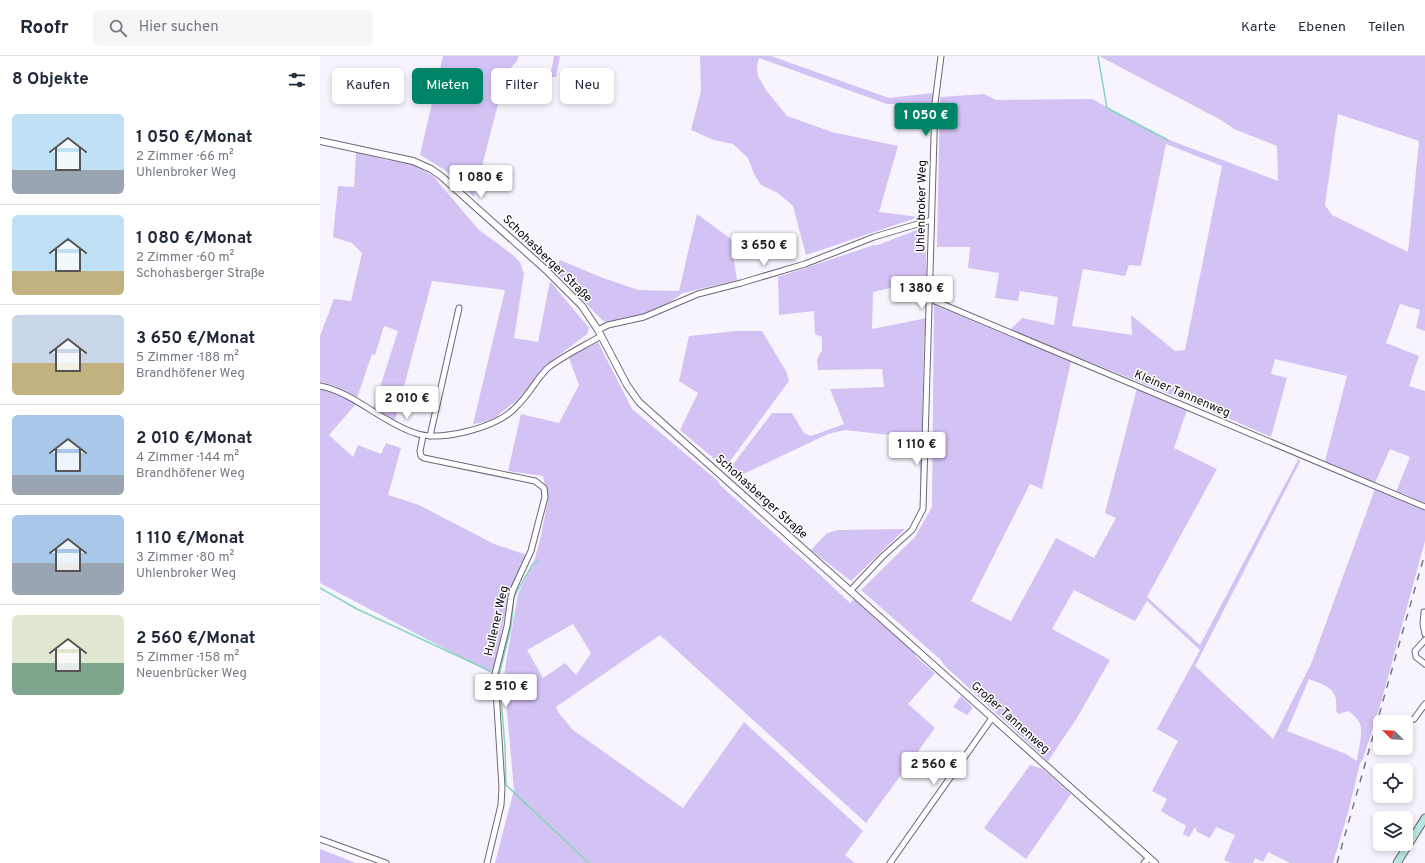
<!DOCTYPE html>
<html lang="de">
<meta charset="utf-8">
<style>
:root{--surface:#fff;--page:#f6f6f7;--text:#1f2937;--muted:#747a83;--line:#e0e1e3;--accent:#008467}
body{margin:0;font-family:Overpass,sans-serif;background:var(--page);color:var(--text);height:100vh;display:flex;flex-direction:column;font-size:15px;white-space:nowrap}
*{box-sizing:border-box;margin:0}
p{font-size:13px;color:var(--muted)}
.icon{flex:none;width:22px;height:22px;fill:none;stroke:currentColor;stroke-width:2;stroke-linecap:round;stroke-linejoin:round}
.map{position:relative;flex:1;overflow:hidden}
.side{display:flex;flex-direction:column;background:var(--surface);width:320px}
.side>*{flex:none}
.banner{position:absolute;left:12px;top:12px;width:380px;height:36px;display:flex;gap:8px}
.needle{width:26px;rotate:294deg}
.tools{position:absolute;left:1053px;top:659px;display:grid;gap:8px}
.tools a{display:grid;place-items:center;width:40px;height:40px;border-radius:6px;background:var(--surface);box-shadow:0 2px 6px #0003;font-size:20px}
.price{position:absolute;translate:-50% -34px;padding:0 9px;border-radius:4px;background:#fff;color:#222;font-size:13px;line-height:26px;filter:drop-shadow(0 1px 2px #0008)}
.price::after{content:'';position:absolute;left:50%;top:24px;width:12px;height:9px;margin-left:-6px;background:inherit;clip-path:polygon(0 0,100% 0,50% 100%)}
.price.selected{background:var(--accent);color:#fff}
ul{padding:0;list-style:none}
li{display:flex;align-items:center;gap:12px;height:100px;padding:0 12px}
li+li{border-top:1px solid var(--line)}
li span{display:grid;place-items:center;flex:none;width:112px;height:80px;border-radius:6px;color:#555}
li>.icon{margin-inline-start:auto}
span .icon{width:48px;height:48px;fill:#fffc;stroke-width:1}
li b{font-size:17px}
h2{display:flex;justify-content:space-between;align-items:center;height:48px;padding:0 12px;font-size:17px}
.tag{padding:0 14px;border-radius:6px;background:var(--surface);box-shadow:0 2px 6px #0003;font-size:14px;line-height:36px}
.tag.selected{background:var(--accent);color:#fff}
header{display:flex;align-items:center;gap:24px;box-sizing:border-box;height:56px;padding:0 20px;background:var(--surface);border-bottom:1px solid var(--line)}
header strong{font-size:19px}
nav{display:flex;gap:22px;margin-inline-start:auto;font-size:14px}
.search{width:280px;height:36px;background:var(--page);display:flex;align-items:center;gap:10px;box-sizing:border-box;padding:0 14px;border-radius:6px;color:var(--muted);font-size:15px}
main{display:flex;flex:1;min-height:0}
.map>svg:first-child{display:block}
.green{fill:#d3c2f4;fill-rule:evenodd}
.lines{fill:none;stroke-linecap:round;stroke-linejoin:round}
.stream{stroke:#85d7bb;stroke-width:1.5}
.minor-casing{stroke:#6d667a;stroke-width:7}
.tertiary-casing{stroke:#6d667a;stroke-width:8}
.secondary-casing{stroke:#6d667a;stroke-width:9}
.minor{stroke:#fff;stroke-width:5}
.tertiary{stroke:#fff;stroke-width:6}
.secondary{stroke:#b4e8dc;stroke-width:7}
.rail{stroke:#78767e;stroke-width:1.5;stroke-dasharray:7 7;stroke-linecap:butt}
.labels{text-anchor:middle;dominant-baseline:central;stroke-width:3;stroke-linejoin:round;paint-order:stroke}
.street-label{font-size:12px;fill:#0c0a11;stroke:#fff}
</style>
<header>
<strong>Roofr</strong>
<div class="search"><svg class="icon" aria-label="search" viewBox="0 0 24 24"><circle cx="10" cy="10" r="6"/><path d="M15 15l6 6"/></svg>Hier suchen</div>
<nav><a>Karte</a><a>Ebenen</a><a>Teilen</a></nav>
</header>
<main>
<section class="side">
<h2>8 Objekte<svg class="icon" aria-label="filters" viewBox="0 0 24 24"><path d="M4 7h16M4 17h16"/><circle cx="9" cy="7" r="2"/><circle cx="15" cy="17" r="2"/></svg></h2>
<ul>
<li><span style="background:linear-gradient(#bfe0f5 70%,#9aa5b1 0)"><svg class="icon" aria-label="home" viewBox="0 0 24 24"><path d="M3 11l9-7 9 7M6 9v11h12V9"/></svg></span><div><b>1 050 €/Monat</b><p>2 Zimmer · 66 m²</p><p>Uhlenbroker Weg</p></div></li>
<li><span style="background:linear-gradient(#bfe0f5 70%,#c2b280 0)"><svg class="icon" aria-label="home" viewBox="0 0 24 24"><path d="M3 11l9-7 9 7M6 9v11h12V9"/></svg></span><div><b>1 080 €/Monat</b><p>2 Zimmer · 60 m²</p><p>Schohasberger Straße</p></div></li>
<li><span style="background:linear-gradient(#c9d6e8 60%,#c2b280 0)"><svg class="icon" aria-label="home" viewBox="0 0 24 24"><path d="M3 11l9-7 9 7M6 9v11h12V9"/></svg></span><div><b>3 650 €/Monat</b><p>5 Zimmer · 188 m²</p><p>Brandhöfener Weg</p></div></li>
<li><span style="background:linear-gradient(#a9c7e8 75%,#9aa5b1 0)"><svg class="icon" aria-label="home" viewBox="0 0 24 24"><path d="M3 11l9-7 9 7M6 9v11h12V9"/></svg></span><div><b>2 010 €/Monat</b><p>4 Zimmer · 144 m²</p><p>Brandhöfener Weg</p></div></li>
<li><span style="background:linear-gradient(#a9c7e8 60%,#9aa5b1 0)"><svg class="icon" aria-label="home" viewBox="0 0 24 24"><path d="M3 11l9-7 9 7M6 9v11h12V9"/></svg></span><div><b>1 110 €/Monat</b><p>3 Zimmer · 80 m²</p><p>Uhlenbroker Weg</p></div></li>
<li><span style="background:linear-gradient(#dfe7d0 60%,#7fa58c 0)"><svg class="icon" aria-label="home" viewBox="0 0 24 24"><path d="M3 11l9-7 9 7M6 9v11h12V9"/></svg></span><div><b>2 560 €/Monat</b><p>5 Zimmer · 158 m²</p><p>Neuenbrücker Weg</p></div></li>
</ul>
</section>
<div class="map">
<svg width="1105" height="807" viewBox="0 0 1105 807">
<rect width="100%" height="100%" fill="#f7f4fd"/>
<g class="green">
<polygon points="123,0 199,0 197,5 186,17 154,141 125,114 100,99"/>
<polygon points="234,0 240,0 236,21 230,21"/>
<polygon points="380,0 451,0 569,42 612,37 612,47 567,48 439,2 437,10 438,20 446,34 467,60 512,76 578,90 559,156 599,161 486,199 473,150 458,137 441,129 434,118 428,102 413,88 394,84 371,74 381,35"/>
<path d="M779,0H1105V275L1096,272L1100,254L1080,248L1066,287L1099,300L1089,330L1105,335V448L1085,438L1076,436L1090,401L1070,393L1055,427L1005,405L1027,320L955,303L951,318L967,322L951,381L894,356L690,274L702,262L734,269L738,241L700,235L698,245L675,242L679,217L648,212L650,191H617L620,41L664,38L676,44L772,43L847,83L958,125L957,90L914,73L901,64ZM1018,58L1099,85L1088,196L1012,159L1005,149ZM846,88L902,110L865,294L855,295L811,259L812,279L752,270L763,213L805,220L809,209L821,210Z"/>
<path d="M36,96L66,104L92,108L113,120L159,174L193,199L200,206L204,218L194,282L218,286L230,225L269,272L267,278L226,309L197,344L177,360H180L165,366L153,368L185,234L112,225L75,364L53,353L78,275L64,270L55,299L52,298L37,342C26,335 13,328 0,326V280L14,243L31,245L42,197L32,187L13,181L18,130L34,131Z"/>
<polygon points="377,158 411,183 417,224 363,237 343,251 321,259 288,267 282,264 235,215 240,204 283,222 318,234 359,235"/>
<polygon points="602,172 605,177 607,224 553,236 552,273 607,262 607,279 604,280 602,379 605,383 602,433 601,433 598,382 525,374 508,378 415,422 408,415 452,357 472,357 484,377 491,380 524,368 510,333 564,331 562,313 498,314 497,304 500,297 502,296 502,281 495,278 494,255 459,259 458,221 554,189 558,189"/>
<path d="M614,249L751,306L722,433L710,428L651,545L691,565L736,482L774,502L796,462L785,457L817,332L867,354L854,392L897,413L827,541L880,589L979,402L980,406L875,610L953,683L991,608L1055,433L1057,435L1105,455V485L1062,643L1043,703L1040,707L1029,753L1013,807H970L948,796L943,806L935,802L933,807H911L904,804L915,779L896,771L890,782L877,776L875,771L869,781L863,778L866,770L841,755L847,743L832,735L858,685L837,673L880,594L827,545L815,565L754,534L732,573L790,604L757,662L728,705L624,609L621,604L541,534L595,481L612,451ZM989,623C1007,630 1019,633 1016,655L1018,658L1029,655C1032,658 1035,661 1038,664C1045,673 1038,693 1037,705L1026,698L967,675Z"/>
<polygon points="416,275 442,275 466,315 469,325 405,412 360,374 378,337 359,325 369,280"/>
<path d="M278,286L312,353L399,426L400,429L498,517L530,547L535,542L593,596L597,602L615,617L588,648L615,672L546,767L340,579L236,651L238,656L253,674L363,752L424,666L543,775L525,799L535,807H175L194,734L184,622L186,606L198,538L215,502L221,480L228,443L223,420L188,415L201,358L239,367L259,329L249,302ZM253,568L271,597L256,619L245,607L223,622L207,594Z"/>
<polygon points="0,332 32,345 35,349 9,379 33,401 38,389 61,398 66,387 81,392 68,439 99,449 174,488 207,499 189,539 173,618 0,527"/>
<polygon points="585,473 531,525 491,494 507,477 518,474"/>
<polygon points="641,640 653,652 647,659 633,651"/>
<polygon points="710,709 723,713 751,738 706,803 664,772"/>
<polygon points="0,793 36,807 0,807"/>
</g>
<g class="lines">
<g class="stream">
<polyline points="778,0 787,52 848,84"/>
<polyline points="0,532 37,553 170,615"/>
<polyline points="180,625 179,619 191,571 194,541 212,509 218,505"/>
<polyline points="180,631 185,691 186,729 269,807"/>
</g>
<defs>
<g id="minor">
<polyline points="610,243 1105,451"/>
<polyline points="278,274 288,269 324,261 378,238 421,227 485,208 554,181 611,164"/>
<path d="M0,330C35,337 61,366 95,377C120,386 175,372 194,353C204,344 211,333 219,322C222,319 225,314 229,311C245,299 264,290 281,280"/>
<polyline points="103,380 100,395 101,400 104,402 215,425 224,432 225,441 211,495 193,534 191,541 187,570 175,618 182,731 181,749 167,807"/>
<polyline points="110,380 139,252"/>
<polyline points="530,535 562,501 592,474 603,453 615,47 621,0"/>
<polyline points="1104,556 1103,568 1105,578"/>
<polyline points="1105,584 1095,595 1096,601 1105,608"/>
<polyline points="1094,663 1105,648"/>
<polyline points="0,783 66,807"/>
<polyline points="570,807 672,662"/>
<polyline points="824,807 829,802"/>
</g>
<polyline id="tertiary" points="0,85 93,105 111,113 121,120 226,214 262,250 278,274 307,329 319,346 835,807"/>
<polyline id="secondary" points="1077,807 1105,762"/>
</defs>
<use href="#minor" class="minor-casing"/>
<use href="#tertiary" class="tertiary-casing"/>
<use href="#secondary" class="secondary-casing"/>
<use href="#minor" class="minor"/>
<use href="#tertiary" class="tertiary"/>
<use href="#secondary" class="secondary"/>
<polyline class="rail" points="1017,807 1105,497"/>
</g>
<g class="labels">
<g class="street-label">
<text transform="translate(602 150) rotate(-89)">Uhlenbroker Weg</text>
<text transform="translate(227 203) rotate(44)">Schohasberger Straße</text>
<text transform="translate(862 338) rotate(23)">Kleiner Tannenweg</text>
<text transform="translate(441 441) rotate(42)">Schohasberger Straße</text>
<text transform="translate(177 565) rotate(-77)">Hullener Weg</text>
<text transform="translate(690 662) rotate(42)">Großer Tannenweg</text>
</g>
</g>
</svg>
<div class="tools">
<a><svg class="needle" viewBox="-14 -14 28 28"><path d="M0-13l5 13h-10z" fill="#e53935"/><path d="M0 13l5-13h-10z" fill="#747a83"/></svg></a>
<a><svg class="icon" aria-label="locate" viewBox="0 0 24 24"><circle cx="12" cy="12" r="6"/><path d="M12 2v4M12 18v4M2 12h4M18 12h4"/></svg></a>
<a><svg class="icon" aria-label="layers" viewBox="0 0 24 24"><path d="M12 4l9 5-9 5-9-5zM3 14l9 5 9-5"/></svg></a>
</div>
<b class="price selected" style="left:606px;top:81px">1 050 €</b>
<b class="price" style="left:161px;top:143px">1 080 €</b>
<b class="price" style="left:444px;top:211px">3 650 €</b>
<b class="price" style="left:602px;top:254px">1 380 €</b>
<b class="price" style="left:87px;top:364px">2 010 €</b>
<b class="price" style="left:597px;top:410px">1 110 €</b>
<b class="price" style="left:186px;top:652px">2 510 €</b>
<b class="price" style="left:614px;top:730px">2 560 €</b>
<div class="banner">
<a class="tag">Kaufen</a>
<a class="tag selected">Mieten</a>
<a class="tag">Filter</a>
<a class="tag">Neu</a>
</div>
</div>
</main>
